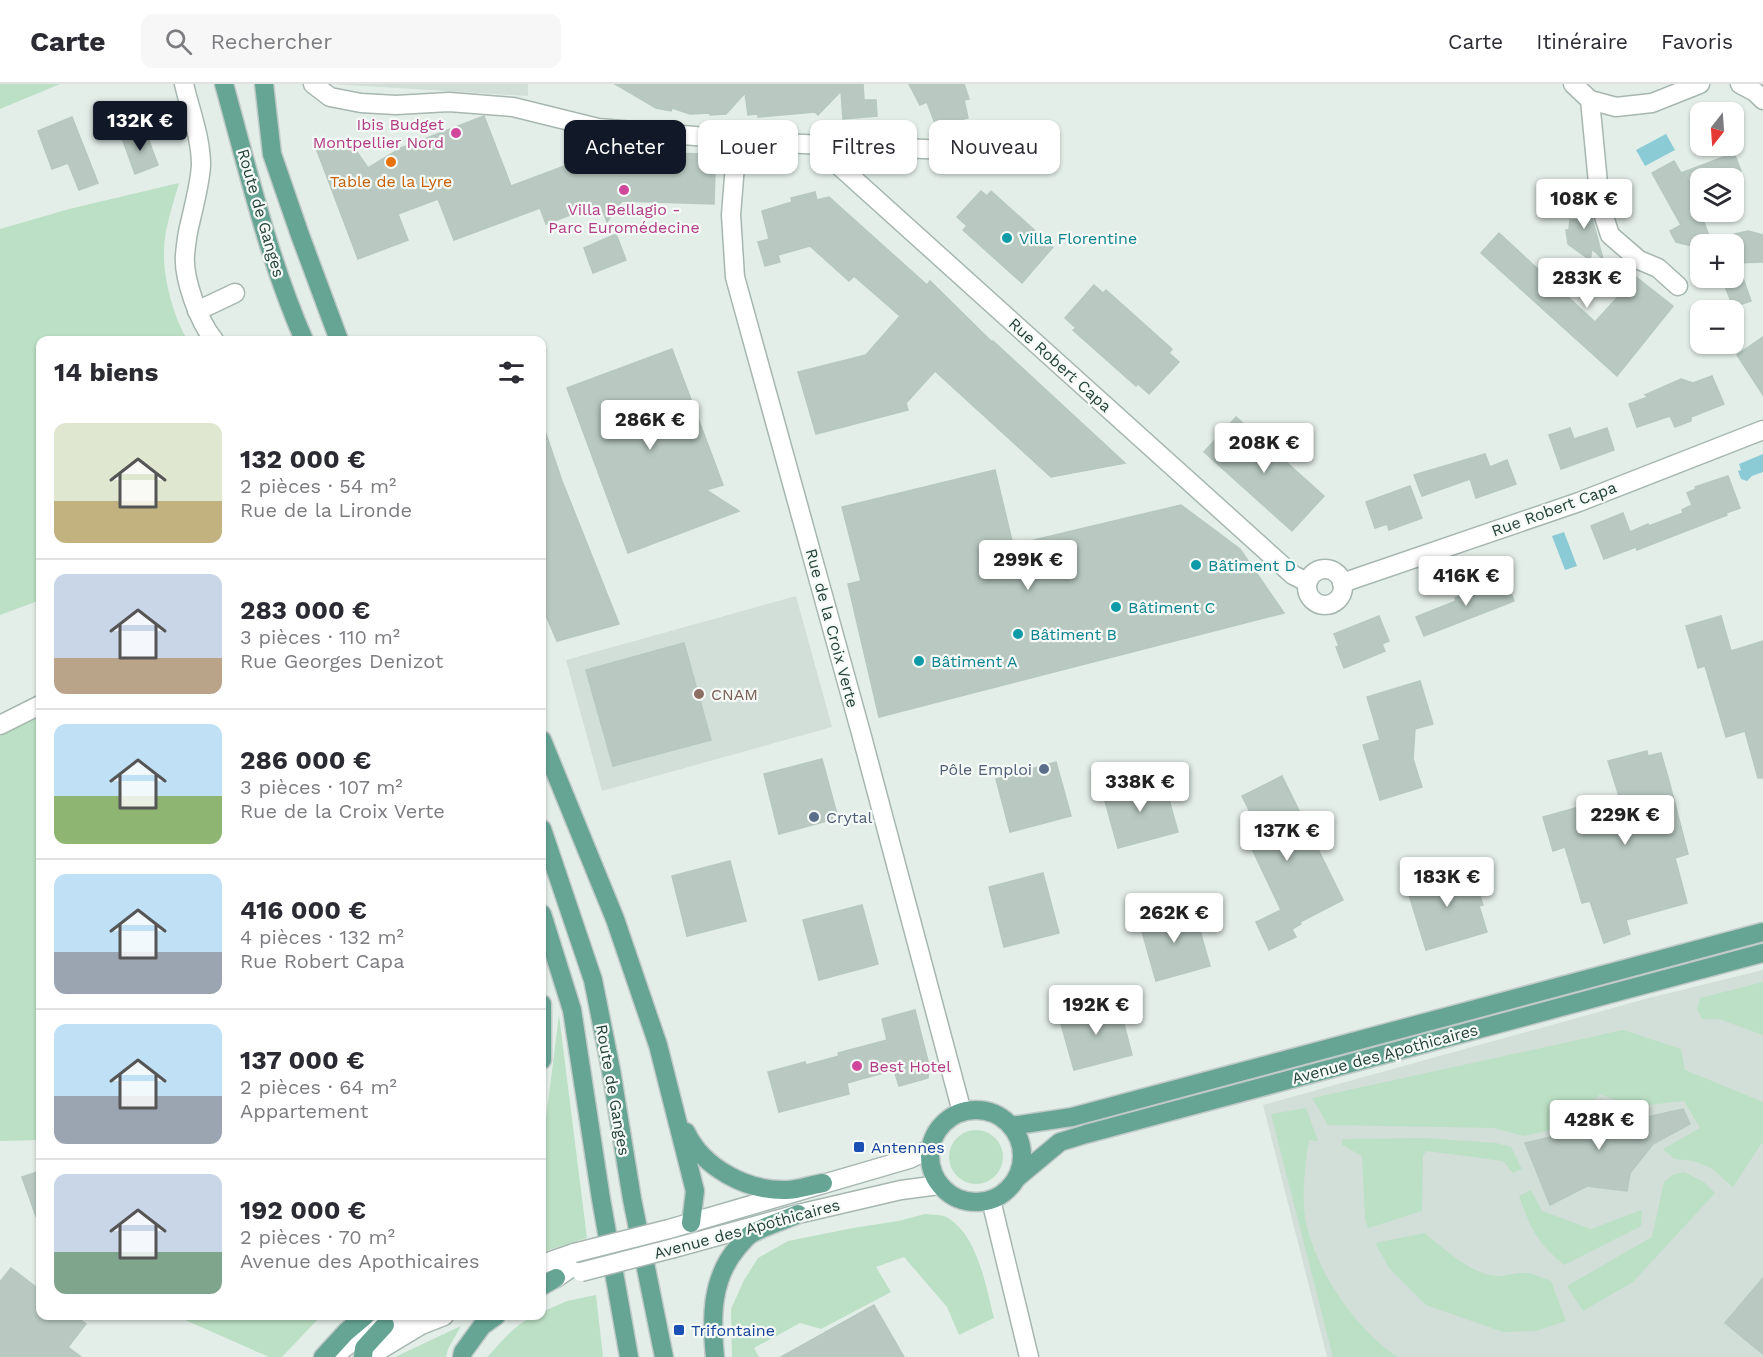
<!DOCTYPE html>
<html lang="fr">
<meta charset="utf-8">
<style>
:root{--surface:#fff;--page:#f7f7f7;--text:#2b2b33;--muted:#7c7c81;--line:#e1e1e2;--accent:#111827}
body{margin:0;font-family:"Work Sans",sans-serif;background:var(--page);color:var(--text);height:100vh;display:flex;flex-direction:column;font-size:22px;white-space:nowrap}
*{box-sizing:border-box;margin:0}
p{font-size:20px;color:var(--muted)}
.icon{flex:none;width:33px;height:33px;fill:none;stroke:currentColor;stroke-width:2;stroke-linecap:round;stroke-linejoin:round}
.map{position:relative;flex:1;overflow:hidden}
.drawer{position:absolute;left:36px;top:252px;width:510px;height:984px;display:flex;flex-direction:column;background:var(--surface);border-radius:12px;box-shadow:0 2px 4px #0004}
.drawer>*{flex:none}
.guide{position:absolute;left:564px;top:36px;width:570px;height:54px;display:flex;gap:12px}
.needle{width:39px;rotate:197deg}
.controls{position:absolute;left:1690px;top:18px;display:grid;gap:12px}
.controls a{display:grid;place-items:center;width:54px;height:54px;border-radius:12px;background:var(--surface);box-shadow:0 2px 4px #0004;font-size:30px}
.price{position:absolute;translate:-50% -51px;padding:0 14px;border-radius:6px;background:#fff;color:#222;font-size:20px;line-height:39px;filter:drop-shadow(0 2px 3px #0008)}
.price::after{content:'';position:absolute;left:50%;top:36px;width:18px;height:14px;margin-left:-9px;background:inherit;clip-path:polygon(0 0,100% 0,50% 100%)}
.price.active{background:var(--accent);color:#fff}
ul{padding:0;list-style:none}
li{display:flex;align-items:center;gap:18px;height:150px;padding:0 18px}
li+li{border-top:2px solid var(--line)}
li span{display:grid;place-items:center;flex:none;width:168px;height:120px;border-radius:12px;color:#555}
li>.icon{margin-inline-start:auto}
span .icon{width:72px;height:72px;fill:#fffc;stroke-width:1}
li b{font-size:26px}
h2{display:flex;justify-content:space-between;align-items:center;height:72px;padding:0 18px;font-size:26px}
.tag{padding:0 21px;border-radius:12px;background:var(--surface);box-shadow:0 2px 4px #0004;font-size:21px;line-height:54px}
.tag.active{background:var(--accent);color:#fff}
header{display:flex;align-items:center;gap:36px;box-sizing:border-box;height:84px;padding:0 30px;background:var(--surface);border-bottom:2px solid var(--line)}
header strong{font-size:28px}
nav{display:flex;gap:33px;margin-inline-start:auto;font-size:21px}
.search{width:420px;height:54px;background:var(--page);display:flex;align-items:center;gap:15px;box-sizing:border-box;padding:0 21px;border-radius:12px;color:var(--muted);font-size:22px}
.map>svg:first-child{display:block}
.built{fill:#d2ded8}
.green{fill:#bce0c5}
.water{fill:#8acbd5}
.building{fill:#b9c9c2;stroke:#b6c8c0;stroke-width:1.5}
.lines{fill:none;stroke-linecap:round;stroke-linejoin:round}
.minor-casing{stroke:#a6b7b0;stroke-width:21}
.major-casing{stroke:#c1cac7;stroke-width:21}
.minor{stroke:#fff;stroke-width:18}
.major{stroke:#66a594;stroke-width:18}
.minor-bridge-casing{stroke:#a6b7b0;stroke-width:21;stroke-linecap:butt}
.minor-bridge{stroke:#fff;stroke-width:18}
.hotel-dot{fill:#d1479c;stroke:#f5faf7;stroke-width:2}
.food-dot{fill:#e8710a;stroke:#f5faf7;stroke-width:2}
.culture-dot{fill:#0f9aa8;stroke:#f5faf7;stroke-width:2}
.education-dot{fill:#8d6e63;stroke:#f5faf7;stroke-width:2}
.service-dot{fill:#5c6f8a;stroke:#f5faf7;stroke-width:2}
.transit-dot{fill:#1a4fb4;stroke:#f5faf7;stroke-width:2}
.labels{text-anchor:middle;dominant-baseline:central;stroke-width:4.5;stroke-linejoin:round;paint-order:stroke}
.hotel-label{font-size:16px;fill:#b23c85;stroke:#f5faf7;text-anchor:end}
.food-label{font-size:16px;fill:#c56008;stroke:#f5faf7}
.street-label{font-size:16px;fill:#224138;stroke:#f5faf7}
.culture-label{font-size:16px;fill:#0d838f;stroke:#f5faf7;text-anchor:start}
.education-label{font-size:16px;fill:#785e54;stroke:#f5faf7;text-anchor:start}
.service-label{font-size:16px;fill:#4e5e75;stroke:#f5faf7;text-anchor:end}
.transit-label{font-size:16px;fill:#164399;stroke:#f5faf7;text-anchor:start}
</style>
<header>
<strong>Carte</strong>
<div class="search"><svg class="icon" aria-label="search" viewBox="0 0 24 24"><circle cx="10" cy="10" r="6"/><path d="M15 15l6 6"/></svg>Rechercher</div>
<nav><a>Carte</a><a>Itinéraire</a><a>Favoris</a></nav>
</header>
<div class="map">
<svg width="1763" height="1273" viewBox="0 0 1763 1273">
<rect width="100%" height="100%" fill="#e4eee9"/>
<g class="built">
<polygon points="333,0 528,0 528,12"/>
<polygon points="796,512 832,643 602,707 566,576"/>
<polygon points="1763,886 1763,1273 1327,1273 1263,1021 1649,914"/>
</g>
<g class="green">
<polygon points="0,0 60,0 0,25"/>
<path d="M179,99C173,121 164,145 164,168C163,193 174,236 188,256H40V516L0,531V145L69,125Z"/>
<polygon points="40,633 40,1056 0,1057 0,652"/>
<polygon points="1763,898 1763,951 1719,935 1702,935 1697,925 1700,914"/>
<polygon points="559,931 587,1154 542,1168 542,1053 546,1034"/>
<polygon points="1623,946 1681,965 1685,986 1763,1018 1763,1057 1733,1103 1711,1084 1694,1077 1674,1075 1663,1065 1700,1044 1684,1017 1622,1024 1616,1016 1600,1010 1573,1041 1524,1052 1494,1044 1328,1041 1312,1014"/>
<path d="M1306,1024L1318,1057L1309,1056C1305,1080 1301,1115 1306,1139C1318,1191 1354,1242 1397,1273H1333L1271,1030Z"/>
<circle cx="976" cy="1073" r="27"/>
<polygon points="1424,1054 1496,1059 1511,1063 1522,1085 1513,1089 1503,1077 1427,1067 1423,1071 1422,1127 1368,1144 1365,1135 1362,1072 1342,1061 1342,1055"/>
<polygon points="1684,1088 1704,1098 1715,1109 1633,1198 1583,1227 1567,1202 1652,1153 1664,1098 1674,1090"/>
<path d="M1531,1106L1542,1127L1591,1145L1642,1126L1641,1142L1564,1181C1536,1157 1531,1146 1519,1112Z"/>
<path d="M925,1130C932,1131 943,1130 948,1134C978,1152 986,1203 994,1234L959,1251L947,1223L904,1173L876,1183L891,1208L821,1245L800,1239L754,1264L759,1273H732L731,1225L744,1196L758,1174L788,1157L853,1144L898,1137Z"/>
<path d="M1425,1149C1444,1165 1471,1190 1496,1192C1505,1193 1515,1188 1524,1189C1533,1189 1542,1194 1551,1197L1566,1237L1536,1247L1503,1248L1426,1221L1389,1184L1375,1159Z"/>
<path d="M596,1211L603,1273H487C501,1259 520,1232 542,1232V1228L567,1217Z"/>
<polygon points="176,1232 321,1232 282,1273 269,1273"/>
<polygon points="461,1242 448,1265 446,1273 395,1273"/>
</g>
<g class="water">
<polygon points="1666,50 1675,66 1645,82 1636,66"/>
<polygon points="1763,370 1763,388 1752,392 1747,397 1741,395 1738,387 1741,386 1739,380"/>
<polygon points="1564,448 1577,482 1565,486 1552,452"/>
</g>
<g class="building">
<polygon points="615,0 863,0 864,16 876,16 877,32 843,35 841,7 818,31 815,28 758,33 758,30 748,31 745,9 726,30 710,31 710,29 690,30 672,24 671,27 656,24"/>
<polygon points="909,0 964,0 969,15 964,16 968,34 936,42 927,18 920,21"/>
<polygon points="484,32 511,102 594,71 594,66 699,70 698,77 708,78 708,88 715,88 714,120 622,117 607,138 600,120 546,140 540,124 454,156 438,115 398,130 408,156 358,175 316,64 340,56 355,65 368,84 401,64"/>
<polygon points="72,33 98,99 79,106 68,79 52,85 38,47"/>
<polygon points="145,46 158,81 135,90 122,54"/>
<polygon points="1734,69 1741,87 1721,94 1701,94 1701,111 1695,114 1712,160 1701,160 1701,164 1676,158 1670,147 1681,141 1652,89 1674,77 1681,89"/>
<polygon points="1584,104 1589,123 1603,175 1592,165 1590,176 1568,160 1566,146 1569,146 1570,136 1578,136 1578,105"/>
<polygon points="981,107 987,112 991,107 1053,163 1022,199 963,146 967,142 957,133"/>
<polygon points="815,108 817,116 829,113 927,201 930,197 992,258 993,257 1125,379 1051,393 935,287 906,319 908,326 816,350 798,288 866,271 900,232 854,192 849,197 810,162 778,171 780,178 765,182 758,158 769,155 762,127 792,118 791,114"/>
<polygon points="1748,147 1763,151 1763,178 1734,179 1734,150"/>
<polygon points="1499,149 1595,238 1636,193 1673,222 1617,292 1481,169"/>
<polygon points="616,150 626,176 593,189 584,164"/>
<polygon points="1722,194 1743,194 1751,217 1733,223"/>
<polygon points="1094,201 1103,209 1106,206 1172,265 1169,269 1179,278 1149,310 1138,300 1136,302 1073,246 1076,244 1065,234"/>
<polygon points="1763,253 1763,311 1737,271"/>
<polygon points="672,265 723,401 706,406 739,427 628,469 567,304"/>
<polygon points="1712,292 1724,320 1691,333 1691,337 1675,343 1670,332 1637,343 1629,320 1648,313 1645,311 1681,295 1693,299"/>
<polygon points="1236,333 1324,412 1292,447 1204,368"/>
<polygon points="542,344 544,344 562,397 619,540 557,557 542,522"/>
<polygon points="1570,344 1574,355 1607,344 1614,366 1561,385 1549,351"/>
<polygon points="1485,370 1490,383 1507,376 1516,400 1476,414 1470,395 1422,412 1414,391"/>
<polygon points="995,386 1013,461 1181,421 1240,465 1284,529 879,633 848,500 861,497 842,423"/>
<polygon points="1728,392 1740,424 1726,429 1727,431 1637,466 1636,463 1604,475 1591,442 1623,429 1630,448 1648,440 1649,442 1683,429 1682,426 1692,421 1687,409 1696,405 1695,403"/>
<polygon points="1410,402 1422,434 1389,446 1387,440 1375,444 1366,418"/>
<polygon points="1506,495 1514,517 1424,552 1416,533 1456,517 1455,514"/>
<polygon points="1379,532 1389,557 1382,560 1385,567 1344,584 1336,563 1339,562 1334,550"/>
<polygon points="1721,532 1731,567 1763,557 1763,694 1758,694 1745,647 1726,653 1705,582 1698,584 1686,542"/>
<polygon points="684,559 711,656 613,682 586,586"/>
<polygon points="1420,597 1433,640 1415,645 1413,675 1422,703 1380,716 1363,661 1380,656 1367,613"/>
<polygon points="1647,667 1648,672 1661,669 1669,697 1688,770 1675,774 1687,819 1626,836 1630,850 1604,859 1590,817 1582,819 1565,763 1553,767 1543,733 1619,712 1608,677"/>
<polygon points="822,675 838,734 779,750 764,690"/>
<polygon points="1056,678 1071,732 1010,748 996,695"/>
<polygon points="1282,692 1343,816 1300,838 1301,840 1292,845 1296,853 1269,866 1256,838 1281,826 1243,746 1256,740 1242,712"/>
<polygon points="1163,694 1178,748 1118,764 1103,710"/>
<polygon points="730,777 746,837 687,852 672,792"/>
<polygon points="1466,782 1474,807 1478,806 1483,821 1479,822 1487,848 1426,866 1406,801"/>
<polygon points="1043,789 1059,849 1004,863 989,803"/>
<polygon points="862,821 878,880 819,896 803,836"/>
<polygon points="1193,822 1210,882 1156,897 1139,837"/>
<polygon points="1118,917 1132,971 1074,986 1059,933"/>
<polygon points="915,926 929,981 928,994 899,1002 894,986 847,999 849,1010 779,1028 768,988 805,978 806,981 839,972 838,969 887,956 882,935"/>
<polygon points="1600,1016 1615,1028 1638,1035 1683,1025 1690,1040 1653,1060 1630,1089 1627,1107 1587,1102 1550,1121 1525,1059 1573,1048"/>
<polygon points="40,1087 40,1137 38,1138 22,1093"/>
<polygon points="11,1184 40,1206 40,1232 75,1232 86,1240 68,1263 81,1273 0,1273 0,1198"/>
<polygon points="1763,1194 1763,1270 1725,1239"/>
<polygon points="874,1221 904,1273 781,1273"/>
</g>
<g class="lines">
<defs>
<g id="minor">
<path d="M184,0C190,26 201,54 201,81C200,99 195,117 191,135C188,146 186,159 185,171C183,194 199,238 214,256"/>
<polyline points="313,0 330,13 361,19 396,21 449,18 513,23 598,44 779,59 973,67"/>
<polyline points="1573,0 1590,16 1600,120 1610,151 1639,176 1658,184 1678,202"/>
<polyline points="1740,0 1755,8 1763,16"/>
<polyline points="1590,16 1616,23 1652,19 1700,0"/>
<polyline points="737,56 731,131 735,193 861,649 962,1028"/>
<polyline points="816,61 1293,491 1307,498"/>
<polyline points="197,227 235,209"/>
<circle cx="1325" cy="503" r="18"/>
<polyline points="1342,499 1579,418 1763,346"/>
<polyline points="0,641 40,621"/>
<polyline points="991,1116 1029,1273"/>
<polyline points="669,1145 909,1075 930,1065"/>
<polyline points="674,1164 798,1130 901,1106 939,1101"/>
<polyline points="542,1180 574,1169"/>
<polyline points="556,1194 578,1179"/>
<polyline points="333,1273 354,1256 405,1232"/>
<polyline points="368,1273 421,1241 444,1232"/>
</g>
<g id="major">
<path d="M224,0C248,86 268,174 304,256"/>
<polyline points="264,0 272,70 300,151 339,256"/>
<polyline points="542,656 615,835 658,961 695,1107 691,1139"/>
<polyline points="542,745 593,896 611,986 632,1115 664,1273"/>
<polyline points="542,830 572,926 601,1115 629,1273"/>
<polyline points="542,920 542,976"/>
<circle cx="976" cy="1072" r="46"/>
<polyline points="1011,1042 1072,1033 1763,848"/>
<path d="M686,1048C703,1084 747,1107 786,1106C798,1106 811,1101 823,1099"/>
<polyline points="1018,1093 1060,1058 1086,1050 1763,869"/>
<polyline points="542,1202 556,1194"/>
<polyline points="323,1273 346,1248 365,1232"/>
<polyline points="363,1273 364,1264 385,1241"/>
<polyline points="462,1273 463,1268 482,1242 496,1232"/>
<path d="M715,1273C711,1234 711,1194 738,1163C742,1159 746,1153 751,1150C765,1142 783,1137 798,1130"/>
</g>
</defs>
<use href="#minor" class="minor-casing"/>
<use href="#major" class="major-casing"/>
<use href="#minor" class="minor"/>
<use href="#major" class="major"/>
<defs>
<g id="minor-bridge">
<polyline points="574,1169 669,1145"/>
<polyline points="581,1188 674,1164"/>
</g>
</defs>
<use href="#minor-bridge" class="minor-bridge-casing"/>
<use href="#minor-bridge" class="minor-bridge"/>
</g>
<g class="hotel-dot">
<circle cx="456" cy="49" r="6"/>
<circle cx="624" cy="106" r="6"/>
<circle cx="857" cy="982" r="6"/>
</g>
<circle class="food-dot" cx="391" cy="78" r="6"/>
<g class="culture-dot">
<circle cx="1007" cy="154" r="6"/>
<circle cx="1196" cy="481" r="6"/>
<circle cx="1116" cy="523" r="6"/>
<circle cx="1018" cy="550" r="6"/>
<circle cx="919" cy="577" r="6"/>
</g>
<circle class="education-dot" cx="699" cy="610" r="6"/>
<g class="service-dot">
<circle cx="1044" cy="685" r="6"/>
<circle cx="814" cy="733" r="6"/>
</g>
<g class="transit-dot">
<rect x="853" y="1057" width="12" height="12" rx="3"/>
<rect x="673" y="1240" width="12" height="12" rx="3"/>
</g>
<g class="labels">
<g class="hotel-label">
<text x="444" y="40">Ibis Budget<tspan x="444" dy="18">Montpellier Nord</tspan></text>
<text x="624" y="125" text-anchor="middle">Villa Bellagio -<tspan x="624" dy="18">Parc Euromédecine</tspan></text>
<text x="869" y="982" text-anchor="start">Best Hotel</text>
</g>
<g class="food-label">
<text x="391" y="97">Table de la Lyre</text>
</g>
<g class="street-label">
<text transform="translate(261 129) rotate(74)">Route de Ganges</text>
<text transform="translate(1060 281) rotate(42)">Rue Robert Capa</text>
<text transform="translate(1554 425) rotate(-20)">Rue Robert Capa</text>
<text transform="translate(832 544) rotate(75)">Rue de la Croix Verte</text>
<text transform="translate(1385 970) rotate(-15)">Avenue des Apothicaires</text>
<text transform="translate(613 1006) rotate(80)">Route de Ganges</text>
<text transform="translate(747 1145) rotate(-15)">Avenue des Apothicaires</text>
</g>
<g class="culture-label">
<text x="1019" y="154">Villa Florentine</text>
<text x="1208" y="481">Bâtiment D</text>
<text x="1128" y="523">Bâtiment C</text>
<text x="1030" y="550">Bâtiment B</text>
<text x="931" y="577">Bâtiment A</text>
</g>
<g class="education-label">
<text x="711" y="610">CNAM</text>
</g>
<g class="service-label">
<text x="1032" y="685">Pôle Emploi</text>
<text x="826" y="733" text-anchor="start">Crytal</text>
</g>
<g class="transit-label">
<text x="871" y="1063">Antennes</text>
<text x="691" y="1246">Trifontaine</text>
</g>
</g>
</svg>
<div class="controls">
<a><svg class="needle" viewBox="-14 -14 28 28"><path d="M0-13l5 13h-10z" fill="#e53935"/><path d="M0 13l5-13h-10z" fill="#7c7c81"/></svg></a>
<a><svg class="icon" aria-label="layers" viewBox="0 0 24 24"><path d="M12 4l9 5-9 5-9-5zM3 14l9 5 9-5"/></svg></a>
<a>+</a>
<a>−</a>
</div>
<b class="price active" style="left:140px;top:68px">132K €</b>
<b class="price" style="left:1584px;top:146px">108K €</b>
<b class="price" style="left:1587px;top:225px">283K €</b>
<b class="price" style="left:650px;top:367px">286K €</b>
<b class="price" style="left:1264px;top:390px">208K €</b>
<b class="price" style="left:1028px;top:507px">299K €</b>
<b class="price" style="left:1466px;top:523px">416K €</b>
<b class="price" style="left:1140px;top:729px">338K €</b>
<b class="price" style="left:1625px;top:762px">229K €</b>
<b class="price" style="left:1287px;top:778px">137K €</b>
<b class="price" style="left:1447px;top:824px">183K €</b>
<b class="price" style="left:1174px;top:860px">262K €</b>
<b class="price" style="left:1096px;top:952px">192K €</b>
<b class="price" style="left:1599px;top:1067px">428K €</b>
<div class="guide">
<a class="tag active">Acheter</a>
<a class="tag">Louer</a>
<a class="tag">Filtres</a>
<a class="tag">Nouveau</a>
</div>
<section class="drawer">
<h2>14 biens<svg class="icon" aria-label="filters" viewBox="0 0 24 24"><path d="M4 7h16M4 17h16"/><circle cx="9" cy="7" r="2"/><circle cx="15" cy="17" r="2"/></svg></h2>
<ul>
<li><span style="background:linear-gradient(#dfe7d0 65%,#c2b280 0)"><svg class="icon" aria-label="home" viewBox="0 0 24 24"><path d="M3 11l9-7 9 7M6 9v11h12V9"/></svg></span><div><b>132 000 €</b><p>2 pièces · 54 m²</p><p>Rue de la Lironde</p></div></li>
<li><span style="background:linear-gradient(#c9d6e8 70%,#b9a48a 0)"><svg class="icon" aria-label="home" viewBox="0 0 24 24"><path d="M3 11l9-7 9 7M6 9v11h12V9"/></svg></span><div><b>283 000 €</b><p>3 pièces · 110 m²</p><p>Rue Georges Denizot</p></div></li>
<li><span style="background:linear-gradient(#bfe0f5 60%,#8fb573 0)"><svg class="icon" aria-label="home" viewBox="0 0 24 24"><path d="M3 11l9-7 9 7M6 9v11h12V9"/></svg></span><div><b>286 000 €</b><p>3 pièces · 107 m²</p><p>Rue de la Croix Verte</p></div></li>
<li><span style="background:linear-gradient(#bfe0f5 65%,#9aa5b1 0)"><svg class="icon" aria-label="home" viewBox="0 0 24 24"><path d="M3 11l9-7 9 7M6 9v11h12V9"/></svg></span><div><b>416 000 €</b><p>4 pièces · 132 m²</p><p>Rue Robert Capa</p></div></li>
<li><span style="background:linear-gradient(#bfe0f5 60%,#9aa5b1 0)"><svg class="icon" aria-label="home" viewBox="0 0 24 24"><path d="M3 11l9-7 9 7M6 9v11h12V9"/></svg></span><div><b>137 000 €</b><p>2 pièces · 64 m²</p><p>Appartement</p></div></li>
<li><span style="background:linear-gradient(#c9d6e8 65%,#7fa58c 0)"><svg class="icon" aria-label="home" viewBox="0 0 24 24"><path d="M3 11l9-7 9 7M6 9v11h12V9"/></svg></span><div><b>192 000 €</b><p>2 pièces · 70 m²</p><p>Avenue des Apothicaires</p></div></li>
</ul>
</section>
</div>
